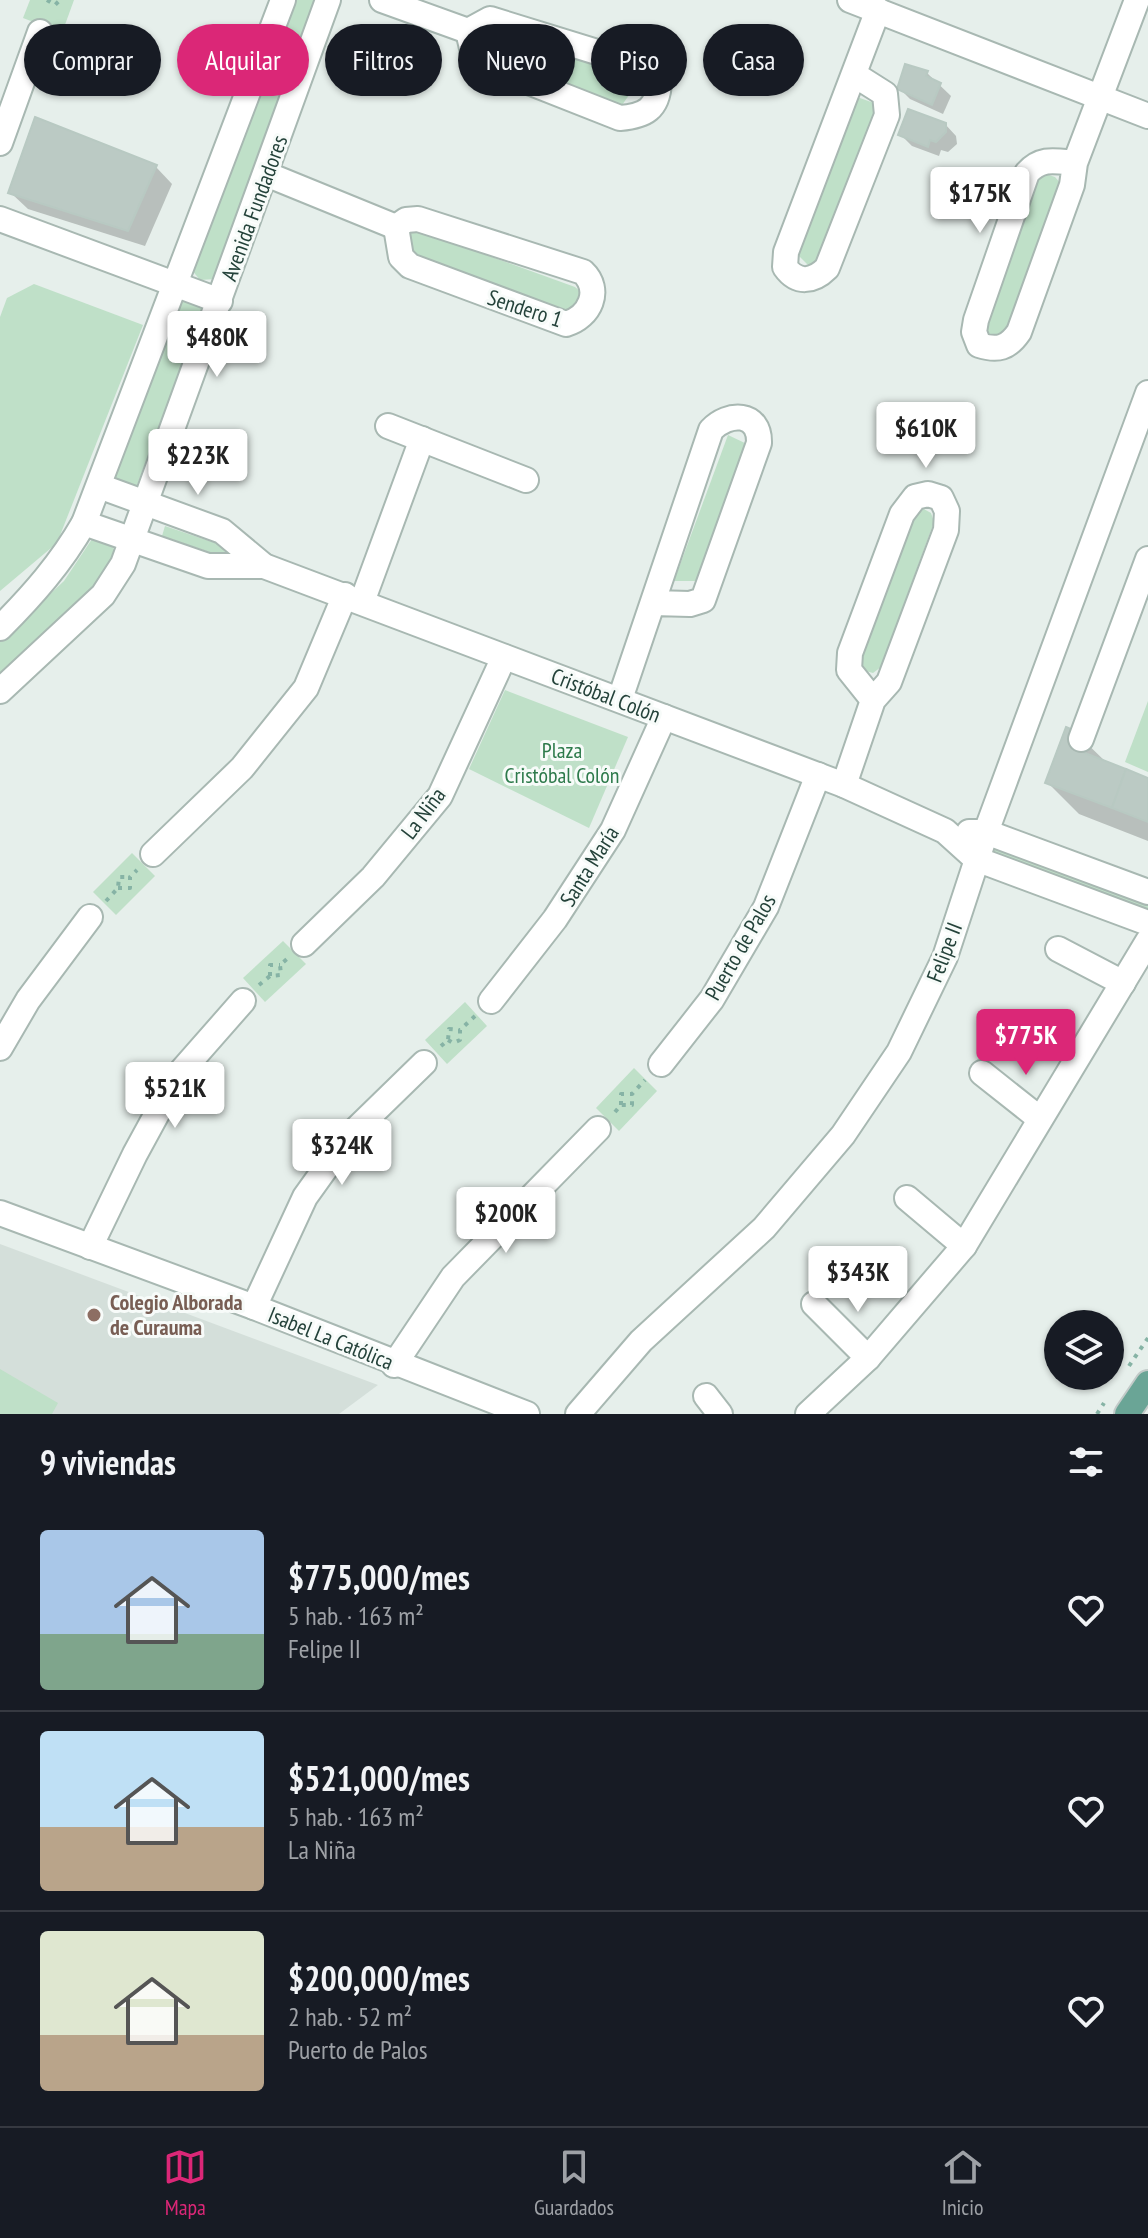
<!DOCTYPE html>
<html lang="es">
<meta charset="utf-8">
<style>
:root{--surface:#171b24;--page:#20242c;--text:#f1f3f6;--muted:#9ea1a6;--line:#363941;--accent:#db2777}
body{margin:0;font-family:"PT Sans Narrow",sans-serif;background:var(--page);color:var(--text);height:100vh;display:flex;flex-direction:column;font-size:30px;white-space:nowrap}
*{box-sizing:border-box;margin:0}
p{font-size:26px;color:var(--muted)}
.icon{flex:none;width:44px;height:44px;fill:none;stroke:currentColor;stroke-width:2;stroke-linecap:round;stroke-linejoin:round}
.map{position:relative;height:1414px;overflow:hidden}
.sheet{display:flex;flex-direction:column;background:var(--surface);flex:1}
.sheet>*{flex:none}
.hud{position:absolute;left:24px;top:24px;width:1100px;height:72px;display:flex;gap:16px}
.buttons{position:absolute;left:1044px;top:1310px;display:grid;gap:16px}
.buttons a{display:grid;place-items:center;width:80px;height:80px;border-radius:50%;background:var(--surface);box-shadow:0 2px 6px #0004;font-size:40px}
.price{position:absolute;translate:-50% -68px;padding:0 18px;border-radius:8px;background:#fff;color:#222;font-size:26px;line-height:52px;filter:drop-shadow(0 2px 4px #0008)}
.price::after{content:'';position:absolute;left:50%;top:48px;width:24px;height:18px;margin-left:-12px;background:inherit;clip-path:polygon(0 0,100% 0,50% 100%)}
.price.selected{background:var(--accent);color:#fff}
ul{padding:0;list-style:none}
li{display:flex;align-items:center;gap:24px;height:200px;padding:0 40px}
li+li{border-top:2px solid var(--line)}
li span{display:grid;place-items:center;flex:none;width:224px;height:160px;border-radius:8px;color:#555}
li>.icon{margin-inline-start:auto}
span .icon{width:96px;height:96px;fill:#fffc;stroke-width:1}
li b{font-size:34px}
h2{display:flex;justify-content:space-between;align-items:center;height:96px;padding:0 40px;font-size:34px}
.pill{padding:0 28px;border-radius:36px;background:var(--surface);box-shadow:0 2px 6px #0004;font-size:28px;line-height:72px}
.pill.selected{background:var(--accent);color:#fff}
.menu{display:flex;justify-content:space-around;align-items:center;height:112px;border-top:2px solid var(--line);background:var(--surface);font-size:22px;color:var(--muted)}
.menu a{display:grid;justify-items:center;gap:4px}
.menu .selected{color:var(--accent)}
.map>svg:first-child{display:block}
.built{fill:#d4dfda}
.green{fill:#bfe0c8}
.shadow{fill:#0003}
.building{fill:#bbcac4;stroke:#b8c9c2;stroke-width:2}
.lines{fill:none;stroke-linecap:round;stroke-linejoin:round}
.minor-casing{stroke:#a8b8b2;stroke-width:28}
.major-casing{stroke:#c2cac8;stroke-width:28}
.path{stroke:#86b3a5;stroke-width:4;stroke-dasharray:4 6;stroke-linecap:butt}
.minor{stroke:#fff;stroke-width:24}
.major{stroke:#6aa596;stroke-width:24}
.education-dot{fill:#8d6e63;stroke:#f7fbf9;stroke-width:3}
.labels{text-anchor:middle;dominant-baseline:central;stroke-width:6;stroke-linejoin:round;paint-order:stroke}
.street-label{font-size:22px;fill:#24423a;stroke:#f7fbf9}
.park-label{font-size:22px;fill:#2d7a4b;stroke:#f7fbf9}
.education-label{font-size:22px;font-weight:bold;fill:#785e54;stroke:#f7fbf9;text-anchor:start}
</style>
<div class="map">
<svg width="1148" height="1414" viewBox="0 0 1148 1414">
<rect width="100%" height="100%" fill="#e6efeb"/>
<polygon class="built" points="0,1244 378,1385 339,1414 0,1414"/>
<g class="green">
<polygon points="30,0 74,0 62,33 23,18"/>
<polygon points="293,0 321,0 216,279 200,280 191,269"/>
<polygon points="493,25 624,75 632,83 632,91 622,105 615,105 482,54 480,30"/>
<polygon points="857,97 874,103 876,113 815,265 808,265 797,254"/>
<polygon points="1043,173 1055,177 1062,185 1011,335 989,339 983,323 1036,178"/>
<polygon points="414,229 575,287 581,292 582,305 564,313 405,251 403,235"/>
<polygon points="34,284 143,325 57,543 0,591 0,317 7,298"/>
<polygon points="179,302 191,302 204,309 135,490 112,480"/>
<polygon points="728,435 749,445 701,581 674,581"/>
<polygon points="922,508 931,513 934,522 881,667 873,673 862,670 857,661 914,512"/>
<polygon points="165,526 221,545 240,557 218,555 162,536"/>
<polygon points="92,539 111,545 116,552 93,590 0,677 0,641 64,581"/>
<polygon points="505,690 628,737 589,828 469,769"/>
<polygon points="1148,701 1148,772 1125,762"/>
<polygon points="996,844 1148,900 1148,915 992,854"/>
<polygon points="132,853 155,876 116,915 93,892"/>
<polygon points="283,941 306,964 265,1002 243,978"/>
<polygon points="465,1002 487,1026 447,1064 425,1040"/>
<polygon points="634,1068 657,1091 619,1131 596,1108"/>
<polygon points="0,1369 58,1403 52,1414 0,1414"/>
</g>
<g class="shadow">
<polygon points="927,73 951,96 943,114 910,99 899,88"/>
<polygon points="945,124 956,136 957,144 948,152 941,150 939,156 912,146 901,135"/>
<polygon points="156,167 172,184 145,246 28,209 11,193"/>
<polygon points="1077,734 1108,764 1148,780 1148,841 1079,814 1047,782"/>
</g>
<g class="building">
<polygon points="905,64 928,71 926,76 941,83 932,105 897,89"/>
<polygon points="908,109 946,123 946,132 936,142 930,140 928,147 898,135"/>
<polygon points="35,117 157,165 128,231 8,193"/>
<polygon points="1066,727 1078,732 1072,748 1126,769 1112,808 1045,783"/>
<polygon points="1126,769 1148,778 1148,822 1112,808"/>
</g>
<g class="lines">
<defs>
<g id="minor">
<polyline points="382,0 468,31"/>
<polyline points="850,0 1148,116"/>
<path d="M490,19L639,65L659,82C658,109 645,116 620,118L475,61L468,31Z"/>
<path d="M855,75L885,94L887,115L827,268C813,282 797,284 785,267L786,252L878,10"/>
<polyline points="0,143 40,32"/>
<path d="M1075,163C1055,161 1041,157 1027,173L976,320L974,332L979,345C998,351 1008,348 1019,332L1072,185L1075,163L1137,0"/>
<polyline points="266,174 396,227"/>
<polyline points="0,219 220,301"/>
<path d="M418,219L583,272C602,290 590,317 566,324L410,266L401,257L396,227L406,220Z"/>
<polyline points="388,426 526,480"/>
<polyline points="99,486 222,531 264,566 844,785 945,831 976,859 1148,923"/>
<polyline points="84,523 208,566 264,566"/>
<polyline points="362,602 422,439"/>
<path d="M0,628C33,595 61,563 84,523L283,0"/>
<polyline points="0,691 103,595 123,564 328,0"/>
<path d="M620,699L711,430C728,412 760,411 759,443L703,600L690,604L653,603"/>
<polyline points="1081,739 1148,559"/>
<polyline points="844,785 873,700 889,682 946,530 947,511 941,498 928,494 915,497 902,514 850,653 849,670 873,700"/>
<polyline points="969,832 986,832 1148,892"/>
<polyline points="153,854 242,768 306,688 345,595"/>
<polyline points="304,944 373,877 440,796 504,657"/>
<polyline points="1058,949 1123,983"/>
<polyline points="491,1001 555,919 613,830 664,717"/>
<polyline points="0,1048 28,1000 90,917"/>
<polyline points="661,1064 712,999 766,907 818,775"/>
<polyline points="982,1073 1040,1119"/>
<polyline points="907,1198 964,1246"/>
<polyline points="0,1213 254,1307 527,1414"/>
<polyline points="90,1247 135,1154 178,1075 243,1001"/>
<polyline points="814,1304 868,1358"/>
<polyline points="254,1307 305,1197 348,1137 424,1063"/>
<polyline points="394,1365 453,1277 598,1129"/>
<polyline points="706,1396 720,1414"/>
<polyline points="578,1414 641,1341 764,1228 843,1135 899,1052 945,957 986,832 1148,393"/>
<polyline points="808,1414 868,1358 964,1246 1148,941"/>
</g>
<polyline id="major" points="1127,1414 1148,1383"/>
</defs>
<use href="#minor" class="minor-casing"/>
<use href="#major" class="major-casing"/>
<g class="path">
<polyline points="47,0 55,5 60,0"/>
<polyline points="118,888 130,888 130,877 137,870"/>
<polyline points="106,901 118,888 119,877 130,877"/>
<polyline points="270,976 270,965 280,965"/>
<polyline points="259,985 270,976 281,975 280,965 287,959"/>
<polyline points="448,1040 453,1043 460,1040 460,1030 475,1016"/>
<polyline points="441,1046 448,1040 449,1029 460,1030"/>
<polyline points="621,1105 621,1094 632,1094 645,1080"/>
<polyline points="615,1112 621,1105 632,1105 632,1094"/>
<polyline points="1129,1366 1148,1338"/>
<polyline points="1097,1414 1104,1403"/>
</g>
<use href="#minor" class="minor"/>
<use href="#major" class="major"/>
</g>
<circle class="education-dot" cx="94" cy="1315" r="8"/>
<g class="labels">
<g class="street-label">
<text transform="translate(254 208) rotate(-70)">Avenida Fundadores</text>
<text transform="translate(525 308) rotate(18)">Sendero 1</text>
<text transform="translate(606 695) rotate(21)">Cristóbal Colón</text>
<text transform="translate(423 813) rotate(-53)">La Niña</text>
<text transform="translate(589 866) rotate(-58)">Santa María</text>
<text transform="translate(740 947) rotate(-60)">Puerto de Palos</text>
<text transform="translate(944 952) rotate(-69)">Felipe II</text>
<text transform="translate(331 1338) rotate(22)">Isabel La Católica</text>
</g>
<g class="park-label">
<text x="562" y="750">Plaza<tspan x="562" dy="25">Cristóbal Colón</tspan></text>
</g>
<g class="education-label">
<text x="110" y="1302">Colegio Alborada<tspan x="110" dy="25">de Curauma</tspan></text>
</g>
</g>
</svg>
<div class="buttons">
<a><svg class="icon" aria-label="layers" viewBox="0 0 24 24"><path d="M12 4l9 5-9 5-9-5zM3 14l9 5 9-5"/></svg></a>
</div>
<b class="price" style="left:980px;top:235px">$175K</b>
<b class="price" style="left:217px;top:379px">$480K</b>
<b class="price" style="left:926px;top:470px">$610K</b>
<b class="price" style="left:198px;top:497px">$223K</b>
<b class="price selected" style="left:1026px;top:1077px">$775K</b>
<b class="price" style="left:175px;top:1130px">$521K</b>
<b class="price" style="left:342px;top:1187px">$324K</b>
<b class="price" style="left:506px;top:1255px">$200K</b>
<b class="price" style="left:858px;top:1314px">$343K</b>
<div class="hud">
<a class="pill">Comprar</a>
<a class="pill selected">Alquilar</a>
<a class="pill">Filtros</a>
<a class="pill">Nuevo</a>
<a class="pill">Piso</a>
<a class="pill">Casa</a>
</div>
</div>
<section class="sheet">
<h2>9 viviendas<svg class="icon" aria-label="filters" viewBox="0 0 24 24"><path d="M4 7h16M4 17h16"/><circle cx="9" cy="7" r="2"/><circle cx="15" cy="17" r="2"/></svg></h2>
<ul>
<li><span style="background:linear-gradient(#a9c7e8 65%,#7fa58c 0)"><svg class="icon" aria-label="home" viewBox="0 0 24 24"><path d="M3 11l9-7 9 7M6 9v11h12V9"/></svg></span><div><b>$775,000/mes</b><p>5 hab. · 163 m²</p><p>Felipe II</p></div><svg class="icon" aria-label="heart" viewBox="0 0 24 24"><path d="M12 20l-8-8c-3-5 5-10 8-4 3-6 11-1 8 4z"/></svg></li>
<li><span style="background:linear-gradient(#bfe0f5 60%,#b9a48a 0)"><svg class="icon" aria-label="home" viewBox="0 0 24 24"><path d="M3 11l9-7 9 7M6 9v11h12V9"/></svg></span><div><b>$521,000/mes</b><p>5 hab. · 163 m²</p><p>La Niña</p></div><svg class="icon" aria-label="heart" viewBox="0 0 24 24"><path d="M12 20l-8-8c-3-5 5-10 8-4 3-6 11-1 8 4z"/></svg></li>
<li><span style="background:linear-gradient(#dfe7d0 65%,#b9a48a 0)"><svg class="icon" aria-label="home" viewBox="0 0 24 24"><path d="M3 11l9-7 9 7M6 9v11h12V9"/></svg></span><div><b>$200,000/mes</b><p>2 hab. · 52 m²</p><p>Puerto de Palos</p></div><svg class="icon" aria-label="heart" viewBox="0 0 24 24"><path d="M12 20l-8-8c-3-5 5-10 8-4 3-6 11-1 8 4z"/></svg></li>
</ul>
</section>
<nav class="menu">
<a class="selected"><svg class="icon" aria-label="map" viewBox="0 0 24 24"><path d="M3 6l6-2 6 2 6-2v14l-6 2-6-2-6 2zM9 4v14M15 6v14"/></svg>Mapa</a>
<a><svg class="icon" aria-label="saved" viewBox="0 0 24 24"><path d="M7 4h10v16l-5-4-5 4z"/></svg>Guardados</a>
<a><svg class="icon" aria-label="home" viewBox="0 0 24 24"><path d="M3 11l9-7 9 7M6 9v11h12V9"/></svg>Inicio</a>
</nav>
